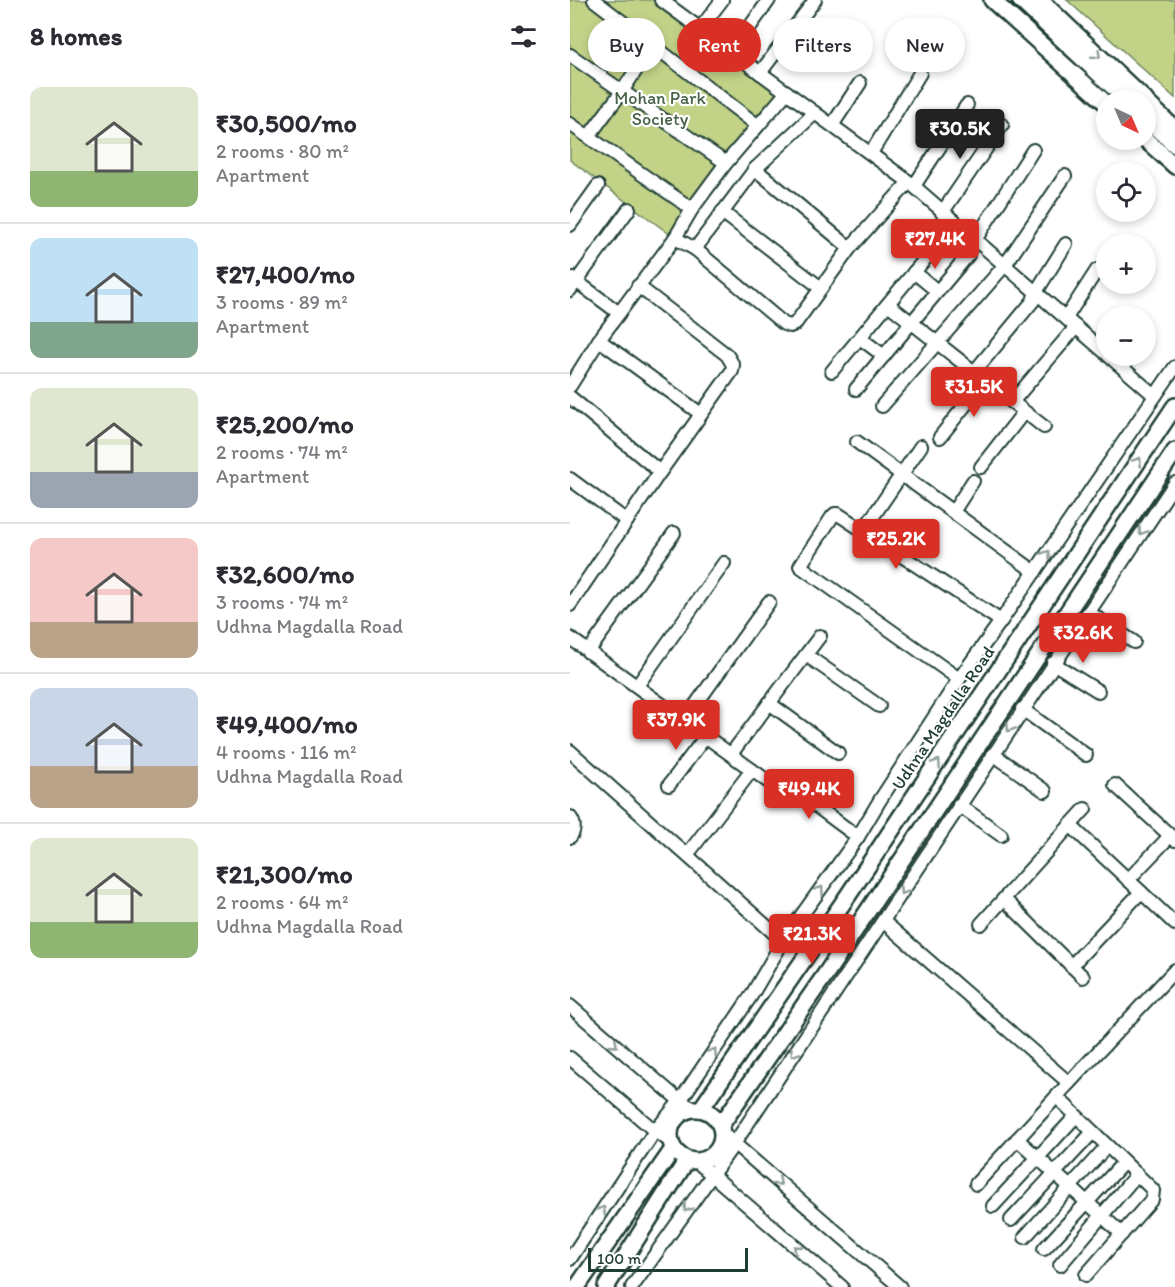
<!DOCTYPE html>
<meta charset="utf-8">
<style>
:root{--surface:#fff;--page:#f7f7f7;--text:#2b2b33;--muted:#7c7c81;--line:#e1e1e2;--accent:#d93025}
body{margin:0;font-family:Itim,sans-serif;background:var(--page);color:var(--text);height:100vh;display:flex;flex-direction:column;font-size:22px;white-space:nowrap}
*{box-sizing:border-box;margin:0}
p{font-size:20px;color:var(--muted)}
.icon{flex:none;width:33px;height:33px;fill:none;stroke:currentColor;stroke-width:2;stroke-linecap:round;stroke-linejoin:round}
.map{position:relative;flex:1;overflow:hidden}
.drawer{display:flex;flex-direction:column;background:var(--surface);width:570px}
.drawer>*{flex:none}
.top-card{position:absolute;left:18px;top:18px;width:496px;height:54px;display:flex;gap:12px}
.needle{width:39px;rotate:136deg}
.buttons{position:absolute;left:526px;top:90px;display:grid;gap:12px}
.buttons a{display:grid;place-items:center;width:60px;height:60px;border-radius:50%;background:var(--surface);box-shadow:0 3px 9px #0003;font-size:30px}
.scale{position:absolute;left:18px;bottom:15px;width:160px;box-sizing:border-box;padding-left:6px;border:3px solid #1f3d34;border-top:0;font-size:16px;line-height:21px;white-space:nowrap;color:#1f3d34;-webkit-text-stroke:4px #fff;paint-order:stroke}
.price{position:absolute;translate:-50% -51px;padding:0 14px;border-radius:6px;background:var(--accent);color:#fff;font-size:20px;line-height:39px;filter:drop-shadow(0 2px 3px #0008)}
.price::after{content:'';position:absolute;left:50%;top:36px;width:18px;height:14px;margin-left:-9px;background:inherit;clip-path:polygon(0 0,100% 0,50% 100%)}
.price.current{background:#222;color:#fff}
ul{padding:0;list-style:none}
li{display:flex;align-items:center;gap:18px;height:150px;padding:0 30px}
li+li{border-top:2px solid var(--line)}
li span{display:grid;place-items:center;flex:none;width:168px;height:120px;border-radius:12px;color:#555}
li>.icon{margin-inline-start:auto}
span .icon{width:72px;height:72px;fill:#fffc;stroke-width:1}
li b{font-size:26px}
h2{display:flex;justify-content:space-between;align-items:center;height:72px;padding:0 30px;font-size:26px}
.tag{padding:0 21px;border-radius:27px;background:var(--surface);box-shadow:0 3px 9px #0003;font-size:21px;line-height:54px}
.tag.current{background:var(--accent);color:#fff}
main{display:flex;flex:1;min-height:0}
.map>svg:first-child{display:block}
.green{fill:#c2d388;stroke:#70885e;stroke-width:1.5}
.lines{fill:none;stroke-linecap:round;stroke-linejoin:round}
.minor-casing{stroke:#1f3d34;stroke-width:16}
.major-casing{stroke:#1f3d34;stroke-width:20}
.minor{stroke:#fff;stroke-width:12}
.major{stroke:#fff;stroke-width:15}
.oneway{stroke:#8f9e9a}
.labels{text-anchor:middle;dominant-baseline:central;stroke-width:4.5;stroke-linejoin:round;paint-order:stroke}
.park-label{font-size:18px;fill:#486249;stroke:#fff}
.street-label{font-size:18px;fill:#1f3d34;stroke:#fff}
</style>
<main>
<section class="drawer">
<h2>8 homes<svg class="icon" aria-label="filters" viewBox="0 0 24 24"><path d="M4 7h16M4 17h16"/><circle cx="9" cy="7" r="2"/><circle cx="15" cy="17" r="2"/></svg></h2>
<ul>
<li><span style="background:linear-gradient(#dfe7d0 70%,#8fb573 0)"><svg class="icon" aria-label="home" viewBox="0 0 24 24"><path d="M3 11l9-7 9 7M6 9v11h12V9"/></svg></span><div><b>₹30,500/mo</b><p>2 rooms · 80 m²</p><p>Apartment</p></div></li>
<li><span style="background:linear-gradient(#bfe0f5 70%,#7fa58c 0)"><svg class="icon" aria-label="home" viewBox="0 0 24 24"><path d="M3 11l9-7 9 7M6 9v11h12V9"/></svg></span><div><b>₹27,400/mo</b><p>3 rooms · 89 m²</p><p>Apartment</p></div></li>
<li><span style="background:linear-gradient(#dfe7d0 70%,#9aa5b1 0)"><svg class="icon" aria-label="home" viewBox="0 0 24 24"><path d="M3 11l9-7 9 7M6 9v11h12V9"/></svg></span><div><b>₹25,200/mo</b><p>2 rooms · 74 m²</p><p>Apartment</p></div></li>
<li><span style="background:linear-gradient(#f6c9c9 70%,#b9a48a 0)"><svg class="icon" aria-label="home" viewBox="0 0 24 24"><path d="M3 11l9-7 9 7M6 9v11h12V9"/></svg></span><div><b>₹32,600/mo</b><p>3 rooms · 74 m²</p><p>Udhna Magdalla Road</p></div></li>
<li><span style="background:linear-gradient(#c9d6e8 65%,#b9a48a 0)"><svg class="icon" aria-label="home" viewBox="0 0 24 24"><path d="M3 11l9-7 9 7M6 9v11h12V9"/></svg></span><div><b>₹49,400/mo</b><p>4 rooms · 116 m²</p><p>Udhna Magdalla Road</p></div></li>
<li><span style="background:linear-gradient(#dfe7d0 70%,#8fb573 0)"><svg class="icon" aria-label="home" viewBox="0 0 24 24"><path d="M3 11l9-7 9 7M6 9v11h12V9"/></svg></span><div><b>₹21,300/mo</b><p>2 rooms · 64 m²</p><p>Udhna Magdalla Road</p></div></li>
</ul>
</section>
<div class="map">
<svg width="605" height="1287" viewBox="0 0 605 1287">
<rect width="100%" height="100%" fill="#fff"/>
<filter id="ink" filterUnits="userSpaceOnUse"><feTurbulence type="fractalNoise" baseFrequency=".0167" numOctaves="2"/><feDisplacementMap in="SourceGraphic" scale="12" xChannelSelector="R" yChannelSelector="G"/><feConvolveMatrix kernelMatrix="1 2 1 2 8 2 1 2 1" color-interpolation-filters="sRGB"/></filter>
<g filter="url(#ink)">
<g class="green">
<polygon points="0,0 92,0 215,91 105,238 0,160"/>
<polygon points="497,0 605,0 605,98"/>
</g>
<g class="lines">
<defs>
<g id="minor">
<polyline points="24,0 187,125"/>
<polyline points="91,0 339,182 537,354"/>
<polyline points="130,29 152,0"/>
<polyline points="162,52 199,0"/>
<polyline points="0,55 156,163"/>
<polyline points="190,73 245,0"/>
<polyline points="0,124 122,209"/>
<polyline points="263,124 290,83"/>
<polyline points="19,136 53,90 83,44"/>
<polyline points="301,153 350,73"/>
<polyline points="185,169 280,248"/>
<polyline points="344,186 397,105"/>
<polyline points="152,212 251,288"/>
<polyline points="372,213 432,125"/>
<polyline points="0,225 28,186"/>
<polyline points="105,238 125,249 214,324 220,326 225,324 280,248 339,182"/>
<polyline points="405,240 463,150"/>
<polyline points="125,249 185,169 245,113"/>
<polyline points="344,272 367,291"/>
<polyline points="2,278 49,313"/>
<polyline points="0,290 59,209"/>
<polyline points="318,304 474,427"/>
<polyline points="496,318 527,270"/>
<polyline points="290,338 314,356"/>
<polyline points="29,340 131,414"/>
<polyline points="539,356 585,396"/>
<polyline points="262,371 385,223"/>
<polyline points="404,372 463,301 466,292 496,244"/>
<polyline points="0,386 29,340 105,238 122,209 156,163 217,92"/>
<polyline points="286,389 398,255"/>
<polyline points="0,397 90,472"/>
<polyline points="442,402 506,327"/>
<polyline points="312,406 435,265 495,176"/>
<polyline points="370,437 415,380"/>
<polyline points="287,442 465,572"/>
<polyline points="411,467 454,412"/>
<polyline points="0,479 57,521"/>
<polyline points="383,512 403,481"/>
<polyline points="293,531 351,446"/>
<polyline points="0,605 90,472 162,371 163,365 157,355 68,286"/>
<polyline points="518,612 564,642"/>
<polyline points="0,638 200,783 219,786 288,837"/>
<polyline points="18,652 104,533"/>
<polyline points="236,655 309,706"/>
<polyline points="483,663 528,691"/>
<polyline points="389,679 230,566 262,517 265,514 268,514 431,621"/>
<polyline points="67,686 154,563"/>
<polyline points="199,703 268,753"/>
<polyline points="452,709 516,755"/>
<polyline points="114,721 199,602"/>
<polyline points="0,751 213,941"/>
<polyline points="161,754 250,636"/>
<polyline points="423,754 475,791"/>
<polyline points="99,785 136,736"/>
<polyline points="545,785 605,840"/>
<polyline points="389,805 431,835"/>
<path d="M0,817C5,823 5,831 0,837"/>
<polyline points="500,825 605,924"/>
<polyline points="117,855 182,770"/>
<polyline points="558,880 600,836"/>
<polyline points="434,899 513,977"/>
<polyline points="313,921 499,1083 605,970"/>
<polyline points="411,924 515,809"/>
<polyline points="501,966 571,892"/>
<polyline points="0,1006 110,1101 122,1108"/>
<polyline points="0,1058 85,1131 100,1141"/>
<polyline points="487,1097 583,1190 582,1199 516,1275"/>
<polyline points="152,1133 330,1287"/>
<polyline points="447,1139 552,1234"/>
<polyline points="126,1161 272,1287"/>
<polyline points="406,1184 499,1083"/>
<polyline points="423,1206 506,1116"/>
<polyline points="441,1220 523,1132"/>
<polyline points="455,1237 537,1146"/>
<polyline points="474,1249 554,1162"/>
<polyline points="0,1259 85,1131 110,1101 181,996 213,941 288,837 310,800 389,679 431,621 605,367"/>
<polyline points="490,1265 567,1174"/>
<polyline points="62,1287 164,1144 605,483"/>
</g>
<g id="major">
<polyline points="422,0 537,104"/>
<polyline points="450,0 557,100"/>
<polyline points="470,0 575,100"/>
<polyline points="576,102 605,129"/>
<polyline points="576,119 605,145"/>
<polyline points="576,140 605,166"/>
<circle cx="126" cy="1135" r="26"/>
<polyline points="131,1109 279,894 605,406"/>
<polyline points="151,1125 257,972 605,451"/>
<polyline points="7,1287 103,1149"/>
<polyline points="36,1287 117,1160"/>
</g>
</defs>
<use href="#minor" class="minor-casing"/>
<use href="#major" class="major-casing"/>
<use href="#minor" class="minor"/>
<use href="#major" class="major"/>
</g>
<defs><path id="oneway-chevron" d="M-2-3.5L2.5 0L-2 3.5" fill="none" stroke-width="1.6" stroke-linecap="round" stroke-linejoin="round" transform="scale(1.5)"/></defs>
<g class="oneway">
<use href="#oneway-chevron" transform="translate(527 55) rotate(43)"/>
<use href="#oneway-chevron" transform="translate(568 461) rotate(-56)"/>
<use href="#oneway-chevron" transform="translate(572 531) rotate(124)"/>
<use href="#oneway-chevron" transform="translate(477 554) rotate(-56)"/>
<use href="#oneway-chevron" transform="translate(440 728) rotate(124)"/>
<use href="#oneway-chevron" transform="translate(367 763) rotate(-56)"/>
<use href="#oneway-chevron" transform="translate(250 890) rotate(-55)"/>
<use href="#oneway-chevron" transform="translate(333 891) rotate(123)"/>
<use href="#oneway-chevron" transform="translate(44 1044) rotate(41)"/>
<use href="#oneway-chevron" transform="translate(143 1052) rotate(-56)"/>
<use href="#oneway-chevron" transform="translate(224 1053) rotate(124)"/>
<use href="#oneway-chevron" transform="translate(208 1182) rotate(41)"/>
<use href="#oneway-chevron" transform="translate(117 1208) rotate(125)"/>
<use href="#oneway-chevron" transform="translate(32 1210) rotate(-56)"/>
<use href="#oneway-chevron" transform="translate(227 1249) rotate(-139)"/>
</g>
</g>
<g class="labels">
<g class="park-label">
<text x="90" y="98">Mohan Park<tspan x="90" dy="21">Society</tspan></text>
</g>
<g class="street-label">
<text transform="translate(373 718) rotate(-56)">Udhna Magdalla Road</text>
</g>
</g>
</svg>
<div class="buttons">
<a><svg class="needle" viewBox="-14 -14 28 28"><path d="M0-13l5 13h-10z" fill="#e53935"/><path d="M0 13l5-13h-10z" fill="#7c7c81"/></svg></a>
<a><svg class="icon" aria-label="locate" viewBox="0 0 24 24"><circle cx="12" cy="12" r="6"/><path d="M12 2v4M12 18v4M2 12h4M18 12h4"/></svg></a>
<a>+</a>
<a>−</a>
</div>
<div class="scale">100 m</div>
<b class="price current" style="left:390px;top:160px">₹30.5K</b>
<b class="price" style="left:365px;top:270px">₹27.4K</b>
<b class="price" style="left:404px;top:418px">₹31.5K</b>
<b class="price" style="left:326px;top:570px">₹25.2K</b>
<b class="price" style="left:513px;top:664px">₹32.6K</b>
<b class="price" style="left:106px;top:751px">₹37.9K</b>
<b class="price" style="left:239px;top:820px">₹49.4K</b>
<b class="price" style="left:242px;top:965px">₹21.3K</b>
<div class="top-card">
<a class="tag">Buy</a>
<a class="tag current">Rent</a>
<a class="tag">Filters</a>
<a class="tag">New</a>
</div>
</div>
</main>
